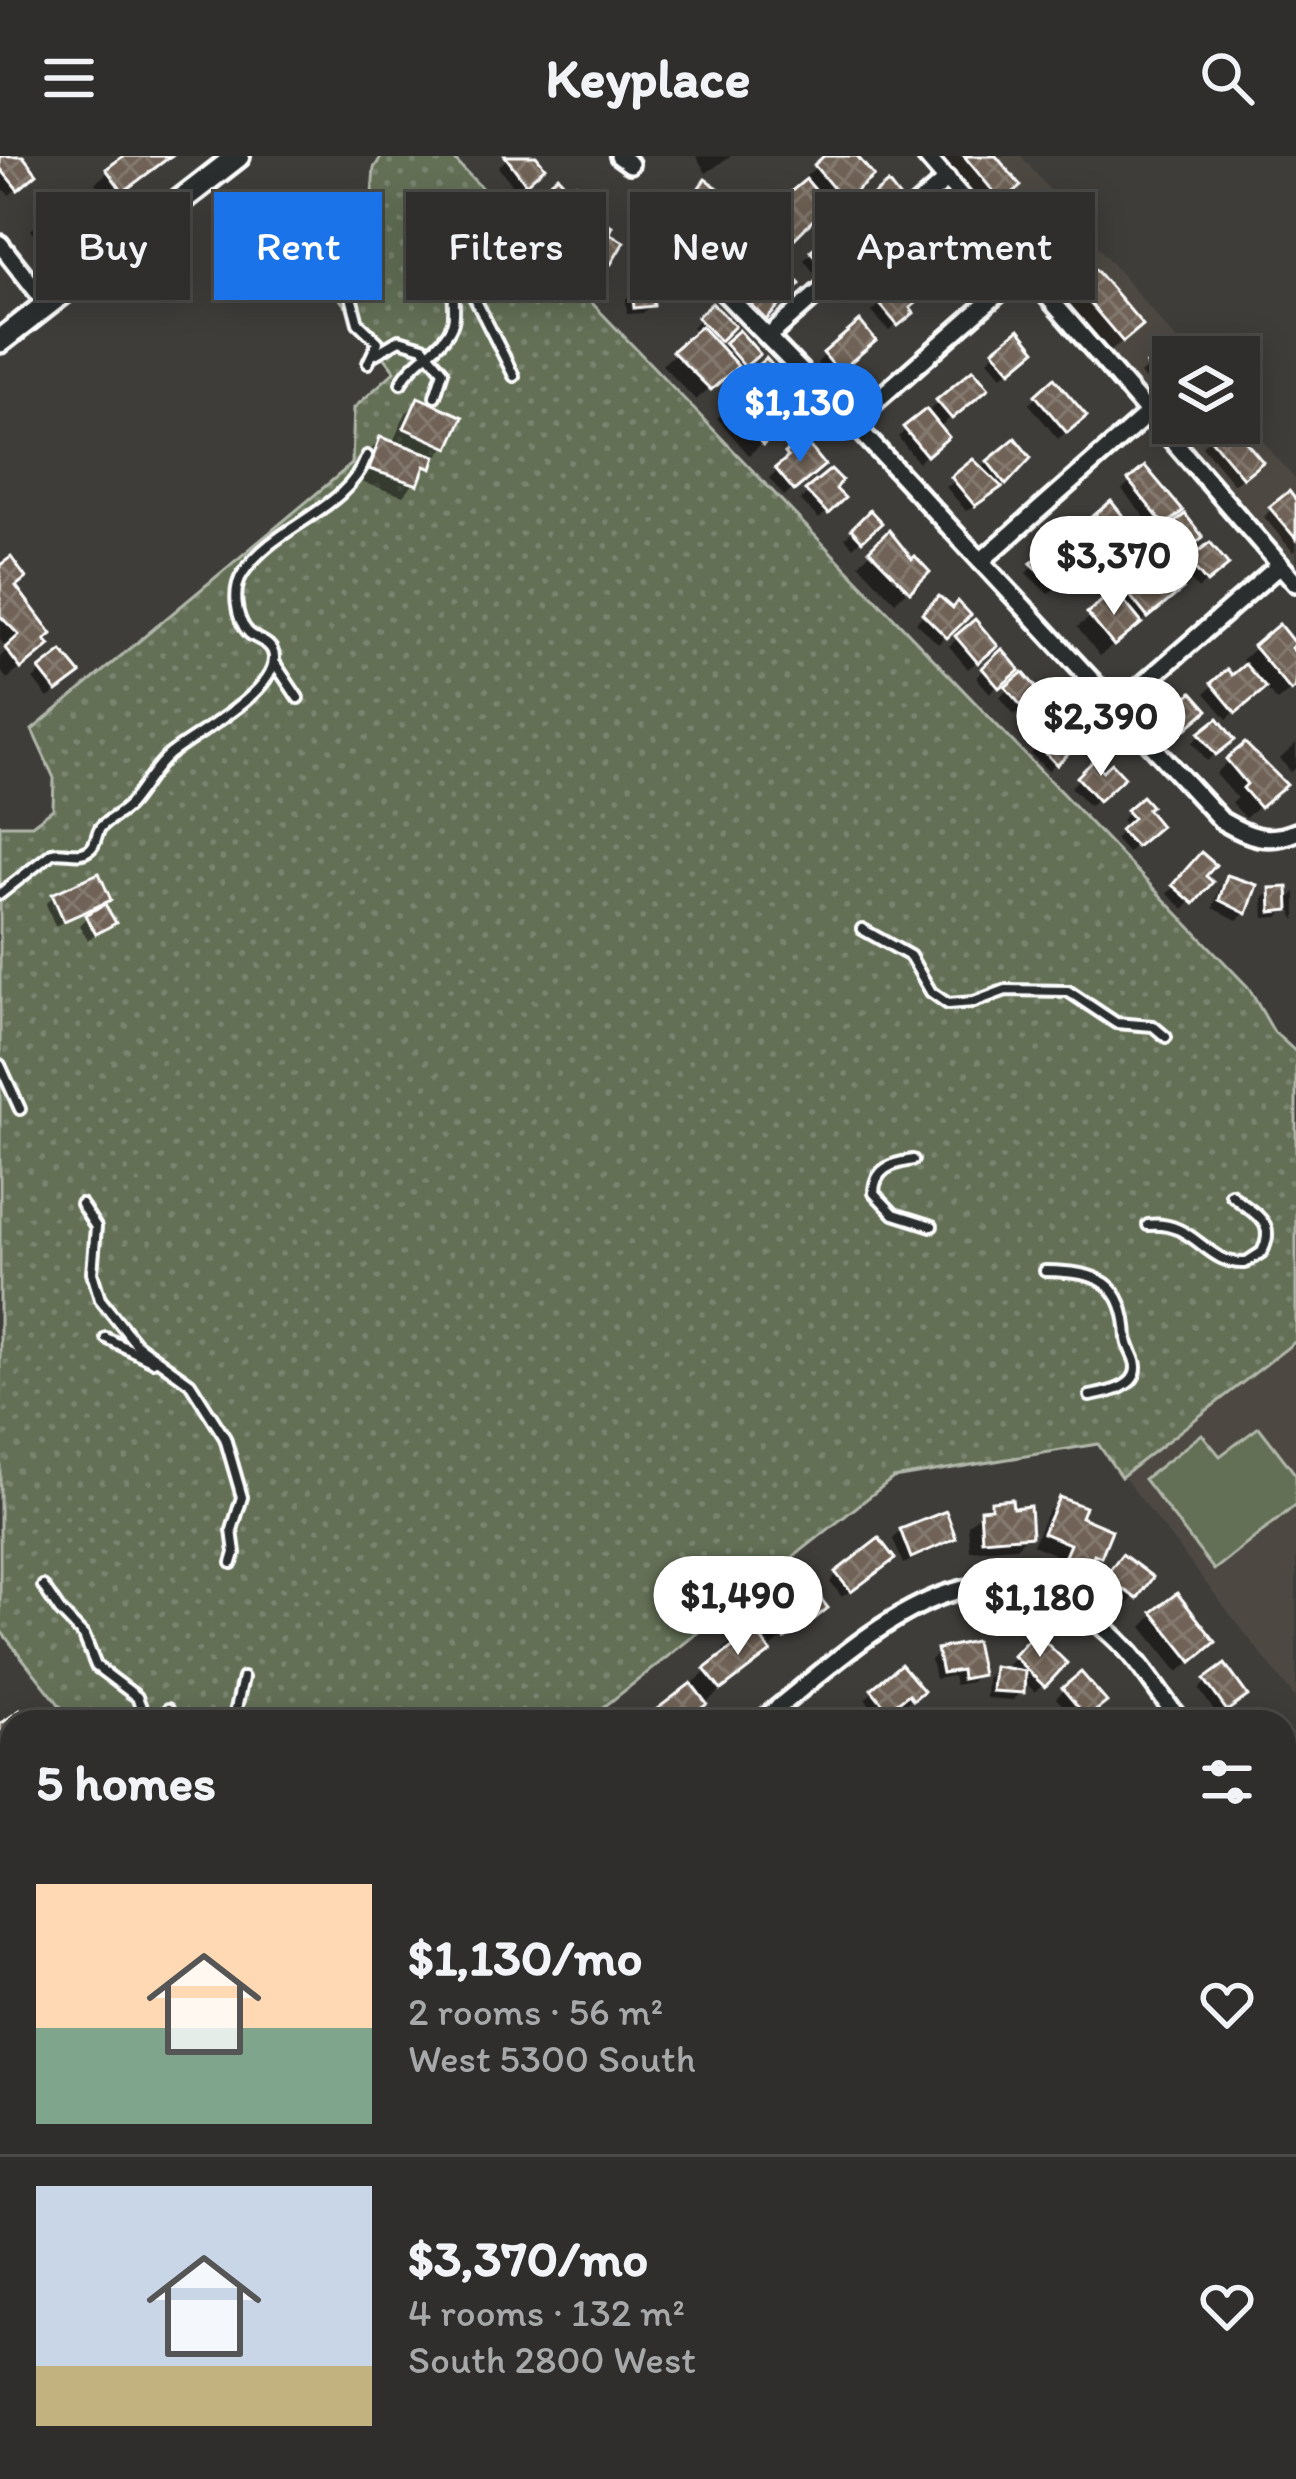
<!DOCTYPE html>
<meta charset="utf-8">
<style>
:root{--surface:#2f2e2c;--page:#3b3a38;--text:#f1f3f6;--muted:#a7a8a9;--line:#4a4a48;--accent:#1a73e8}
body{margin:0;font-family:Itim,sans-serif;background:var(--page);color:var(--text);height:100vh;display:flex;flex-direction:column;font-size:45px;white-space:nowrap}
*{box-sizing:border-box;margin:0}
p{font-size:39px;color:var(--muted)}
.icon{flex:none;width:66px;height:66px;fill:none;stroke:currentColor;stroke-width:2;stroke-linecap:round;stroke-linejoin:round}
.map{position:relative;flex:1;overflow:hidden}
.side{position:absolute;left:0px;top:1554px;width:1296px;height:771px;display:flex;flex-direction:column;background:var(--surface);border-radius:36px 36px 0 0;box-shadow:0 6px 30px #0003,0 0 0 3px var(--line)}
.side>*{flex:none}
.hud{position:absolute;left:36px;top:36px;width:1224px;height:108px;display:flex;gap:24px}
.tools{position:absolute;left:1152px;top:180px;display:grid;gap:24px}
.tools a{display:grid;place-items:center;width:108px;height:108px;border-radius:0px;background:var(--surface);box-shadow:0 6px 30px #0003,0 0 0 3px var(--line);font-size:60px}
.price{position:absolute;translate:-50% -102px;padding:0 27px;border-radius:42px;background:#fff;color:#222;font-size:39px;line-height:78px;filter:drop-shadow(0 3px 6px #0008)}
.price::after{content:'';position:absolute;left:50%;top:72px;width:36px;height:27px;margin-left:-18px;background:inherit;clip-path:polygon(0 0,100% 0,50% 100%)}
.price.current{background:var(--accent);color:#fff}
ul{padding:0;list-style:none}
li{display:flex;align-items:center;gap:36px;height:300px;padding:0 36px}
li+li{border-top:3px solid var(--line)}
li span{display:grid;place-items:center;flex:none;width:336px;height:240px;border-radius:0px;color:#555}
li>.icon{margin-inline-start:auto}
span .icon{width:144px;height:144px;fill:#fffc;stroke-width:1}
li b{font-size:51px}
h2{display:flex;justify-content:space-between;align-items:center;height:144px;padding:0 36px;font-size:51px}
.pill{padding:0 42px;border-radius:0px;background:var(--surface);box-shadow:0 6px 30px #0003,0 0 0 3px var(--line);font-size:42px;line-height:108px}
.pill.current{background:var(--accent);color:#fff}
header{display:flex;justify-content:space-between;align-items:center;height:156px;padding:0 36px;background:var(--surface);font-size:54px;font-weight:800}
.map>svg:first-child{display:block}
.built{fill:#4e4842}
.grass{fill:url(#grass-dots);stroke:#b1b7aa;stroke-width:3}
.park{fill:#636f56;stroke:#b1b7aa;stroke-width:3}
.shadow{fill:#0007}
.building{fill:url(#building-cross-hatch);stroke:#fff;stroke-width:3}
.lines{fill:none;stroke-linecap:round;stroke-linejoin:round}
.lane-casing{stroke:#fff;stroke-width:16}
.street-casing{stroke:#fff;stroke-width:24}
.secondary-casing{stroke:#fff;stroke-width:30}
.primary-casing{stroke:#fff;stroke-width:33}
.lane{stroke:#2a2d2e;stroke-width:8}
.street{stroke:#2a2d2e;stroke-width:15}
.secondary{stroke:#2a2d2e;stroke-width:21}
.primary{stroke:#2a2d2e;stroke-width:24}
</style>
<header><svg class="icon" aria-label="menu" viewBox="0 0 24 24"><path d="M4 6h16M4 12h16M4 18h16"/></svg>Keyplace<svg class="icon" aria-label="search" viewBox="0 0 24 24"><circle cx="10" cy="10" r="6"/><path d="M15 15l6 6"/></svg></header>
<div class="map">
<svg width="1296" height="2323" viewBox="0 0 1296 2323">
<defs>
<pattern id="grass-dots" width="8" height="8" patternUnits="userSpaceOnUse" patternTransform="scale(3)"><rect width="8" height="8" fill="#636f56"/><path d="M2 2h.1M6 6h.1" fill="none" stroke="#7a856f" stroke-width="1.8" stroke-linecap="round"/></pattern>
<pattern id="building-cross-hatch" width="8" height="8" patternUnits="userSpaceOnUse" patternTransform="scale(3)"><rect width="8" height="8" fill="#706256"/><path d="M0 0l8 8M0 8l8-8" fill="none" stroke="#857a6f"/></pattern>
</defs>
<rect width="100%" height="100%" fill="#3f3d3a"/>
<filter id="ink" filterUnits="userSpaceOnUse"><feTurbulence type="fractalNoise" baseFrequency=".00833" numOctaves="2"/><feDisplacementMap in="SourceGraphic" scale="24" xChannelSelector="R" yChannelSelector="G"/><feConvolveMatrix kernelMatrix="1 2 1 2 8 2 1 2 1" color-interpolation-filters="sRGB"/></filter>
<g filter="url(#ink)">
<g class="built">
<polygon points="943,0 1021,0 1191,201 1173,201 1173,266"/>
<polygon points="1239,257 1296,324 1296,408 1174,267 1239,267"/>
<polygon points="1296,1186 1296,1543 1123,1320"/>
</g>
<polygon class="grass" points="382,0 451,0 1248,831 1274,876 1296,896 1296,1185 1121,1321 1098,1288 893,1322 585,1566 73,1566 0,1474 0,669 32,669 53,653 54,622 32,574 352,308 354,252 395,215 339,142 367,104 374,12"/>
<polygon class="park" points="1259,1271 1296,1319 1296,1349 1214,1414 1144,1323 1202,1278 1220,1300"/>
<g class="shadow">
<polygon points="0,0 19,0 26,25 9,39 0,29"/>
<polygon points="128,0 167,0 110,46 95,27"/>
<polygon points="510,0 532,0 541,11 516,33 498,11"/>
<polygon points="696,0 731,0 706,17"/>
<polygon points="829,0 849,0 857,32 830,55 824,48 781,92 760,68 806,27 803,23"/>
<polygon points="942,0 992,0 1005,42 988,56"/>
<polygon points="540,38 576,51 552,70 541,56 535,60 533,58 538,52 533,46"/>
<polygon points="683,46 704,65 696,73 674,58"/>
<polygon points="55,49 77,58 40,86 31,74 41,64 36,57 43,50"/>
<polygon points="891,52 860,78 849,65 856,57"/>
<polygon points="595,64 609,106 601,114 572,98"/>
<polygon points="1026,72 1127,181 1109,197 1014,85"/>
<polygon points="754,75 785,103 747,141 717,111"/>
<polygon points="646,76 665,79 686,90 651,111 638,84"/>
<polygon points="846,92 815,118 804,104 812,97"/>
<polygon points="954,93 960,117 936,136 923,120"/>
<polygon points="634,135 651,149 643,157 627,158 626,143"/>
<polygon points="880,148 906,153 909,157 889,175 872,156"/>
<polygon points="712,151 731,170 713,188 720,195 739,178 756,198 735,216 732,212 696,244 662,209 698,177 692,171"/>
<polygon points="864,192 830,221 817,207 825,199"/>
<polygon points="995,196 1024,202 1002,220 988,204"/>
<polygon points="1164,197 1173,207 1173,257 1140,218"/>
<polygon points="766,206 783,226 766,242 773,250 792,233 802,261 789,272 784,267 749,299 717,262 751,231 745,225"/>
<polygon points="973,217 978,239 938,272 938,289 918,306 898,281"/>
<polygon points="1037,241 1075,268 1058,283 1029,248"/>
<polygon points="419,245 446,290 403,340 358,325 368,297 380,284 392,288 406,257"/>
<polygon points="1227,268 1251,313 1234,328 1202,290"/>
<polygon points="787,299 814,316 784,340 769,322 782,310 779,306"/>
<polygon points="989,307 1011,323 966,355 946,331"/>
<polygon points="1145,314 1171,363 1156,375 1122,334"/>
<polygon points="831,317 832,333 840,342 819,363 800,344"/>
<polygon points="1296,349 1296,394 1293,396 1264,361 1271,353"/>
<polygon points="1111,350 1115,372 1080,402 1067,387"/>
<polygon points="871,358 878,366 853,391 845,382"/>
<polygon points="1166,377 1192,388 1173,403 1158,385"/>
<polygon points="889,379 911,408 926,416 895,446 859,408"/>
<polygon points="1209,390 1217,416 1198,433 1182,414"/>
<polygon points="1053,393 1065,424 1048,438 1026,417"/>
<polygon points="0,417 13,431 34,502 7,523 0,514 0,501 8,493 0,484"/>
<polygon points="1126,435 1166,446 1100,500 1077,471"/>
<polygon points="939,444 951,455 967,459 938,488 916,466"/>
<polygon points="975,467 986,498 968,513 949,490"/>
<polygon points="1278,472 1296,502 1296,529 1277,545 1264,530 1227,563 1205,537 1227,518 1232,524 1247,511 1242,504"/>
<polygon points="1002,498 1016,513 990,537 976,521"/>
<polygon points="62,499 69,526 48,542 33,523"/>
<polygon points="1023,520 1038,538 1014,559 1000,541"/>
<polygon points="1192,541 1204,554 1176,579 1165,565"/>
<polygon points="1046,542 1056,563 1078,585 1048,615 1031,598 1047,582 1035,570 1030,575 1022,566"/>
<polygon points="1201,579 1223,592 1207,605 1193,586"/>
<polygon points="1296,588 1296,612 1291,616 1280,603"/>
<polygon points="1228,605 1271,641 1245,662 1232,647 1237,642 1216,618"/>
<polygon points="1093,609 1103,620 1121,621 1089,650 1071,631"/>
<polygon points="1142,644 1143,654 1157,670 1127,697 1115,683 1127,671 1121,664"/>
<polygon points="1201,700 1202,720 1209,726 1184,753 1167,738"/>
<polygon points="1228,723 1245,757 1237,764 1213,752 1220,731"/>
<polygon points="1271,735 1286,745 1296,736 1296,765 1289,750 1278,761 1264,762 1263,743"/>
<polygon points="53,740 107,743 102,748 112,766 88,784 79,769 96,752 55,770 46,748"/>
<polygon points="1059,1344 1077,1362 1108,1375 1098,1400 1074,1421 1054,1412 1060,1401 1033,1389 1047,1357"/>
<polygon points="992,1348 1029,1378 1016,1391 970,1395 968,1369"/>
<polygon points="901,1375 953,1381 945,1389 903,1408 893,1383"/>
<polygon points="1114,1409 1149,1422 1127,1449 1100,1429"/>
<polygon points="883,1410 842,1441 830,1426 837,1418"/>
<polygon points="792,1427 812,1464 798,1475 795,1472 683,1566 645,1566 727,1499 723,1494 770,1456 765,1451"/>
<polygon points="1154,1458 1200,1498 1178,1516 1142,1471"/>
<polygon points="1035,1481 1063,1507 1035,1536 1022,1524 1021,1536 1013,1544 986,1542 987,1521 995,1513 1014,1516 1007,1510"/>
<polygon points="939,1496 978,1518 971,1526 955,1529 953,1520 935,1523 931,1504"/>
<polygon points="901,1512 920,1535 904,1549 899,1543 879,1560 865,1543"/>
<polygon points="1206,1526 1237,1548 1218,1561 1199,1533"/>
<polygon points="1064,1534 1095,1554 1077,1566 1056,1542"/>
<polygon points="849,1556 857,1566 836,1566"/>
<polygon points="19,1558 25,1566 12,1566 10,1613 0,1599 0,1572"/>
<polygon points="1284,1704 1296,1707 1296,1720 1284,1735"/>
<polygon points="12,1832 12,1892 7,1896 0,1887 3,1867 0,1842"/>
<polygon points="1296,2118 1296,2185 1287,2192 1284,2144 1292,2138 1284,2129"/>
<polygon points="43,2313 71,2313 58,2323 51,2323"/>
<polygon points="257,2313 289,2313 279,2323 265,2323"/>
<polygon points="582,2313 585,2316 577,2323 544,2323 537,2314"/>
<polygon points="788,2313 812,2313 800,2323"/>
<polygon points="1219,2313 1249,2313 1236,2323 1229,2323"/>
<polygon points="33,2314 40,2323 21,2323"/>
</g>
<g class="building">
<polygon points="0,0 23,0 37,18 18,34 0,12"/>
<polygon points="123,0 171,0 123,36 106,13"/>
<polygon points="505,0 536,0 545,11 526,28"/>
<polygon points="824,0 857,0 874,20 844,45 814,9"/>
<polygon points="964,0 996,0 1021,30 1002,46"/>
<polygon points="558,20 569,33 576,28 588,43 562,65 550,51 545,55 539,48 544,43 538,36"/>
<polygon points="705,23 727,38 706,67 680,49 690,34 695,37"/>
<polygon points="806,23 828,49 795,82 770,53"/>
<polygon points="888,27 902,45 869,73 854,55"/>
<polygon points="74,31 88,51 49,80 37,64 48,56 41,47 52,40 56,45"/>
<polygon points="1044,53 1143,169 1123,186 1024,70"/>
<polygon points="594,60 612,70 609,77 624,86 611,108 578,89"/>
<polygon points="662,66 666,75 679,69 689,91 659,105 644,74"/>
<polygon points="843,67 858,84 825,112 810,95"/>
<polygon points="754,71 789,103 761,131 728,96"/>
<polygon points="954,89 971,109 945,130 929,110"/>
<polygon points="786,114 800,128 766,164 751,149"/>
<polygon points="906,123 922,142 910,152 914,157 898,170 878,146"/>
<polygon points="652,130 654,150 634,152 632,132"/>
<polygon points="712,147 735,170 720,185 697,161"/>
<polygon points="860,165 876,185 839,216 823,197"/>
<polygon points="701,170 738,210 711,234 672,195"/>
<polygon points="1019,173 1036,194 1011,215 993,194"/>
<polygon points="739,174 760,198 745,211 724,187"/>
<polygon points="1165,193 1173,202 1173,241 1146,208"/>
<polygon points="766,202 787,226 772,239 751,215"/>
<polygon points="973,213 989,232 952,263 936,244"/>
<polygon points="1054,222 1087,260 1067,277 1035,239"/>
<polygon points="754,224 791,265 763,289 727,248"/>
<polygon points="793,229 814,253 798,266 777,242"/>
<polygon points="418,241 463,261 449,292 404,272"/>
<polygon points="926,253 949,281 927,300 903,271"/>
<polygon points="1223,267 1230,267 1263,306 1243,322 1208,280"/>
<polygon points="380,281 436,300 432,313 425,310 418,329 369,313"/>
<polygon points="803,282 825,309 794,335 775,312 788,301 785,297"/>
<polygon points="1015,282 1031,302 1006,329 987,305"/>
<polygon points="973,303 1002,331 975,350 951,321"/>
<polygon points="1145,310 1183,355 1165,370 1128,324"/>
<polygon points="831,313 842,324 836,333 845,342 828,358 805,334"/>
<polygon points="1289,335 1296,344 1296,383 1269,351"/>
<polygon points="1111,345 1127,365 1089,397 1073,377"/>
<polygon points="870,354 882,367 862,385 851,373"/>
<polygon points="1185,358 1203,381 1182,398 1164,375"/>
<polygon points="889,374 912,403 915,400 930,416 910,436 869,394"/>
<polygon points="1210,386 1229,409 1207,427 1188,404"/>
<polygon points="1054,389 1076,416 1057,432 1031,407"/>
<polygon points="11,401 26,422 16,430 52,478 45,484 50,489 21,513 5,492 19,479 0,460 0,409"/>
<polygon points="1159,404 1183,433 1148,462 1124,432"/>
<polygon points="1115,434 1142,467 1114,490 1087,457"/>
<polygon points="939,440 953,452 958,445 971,459 947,482 922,457"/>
<polygon points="975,463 998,490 978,507 955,480"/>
<polygon points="1279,468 1295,488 1291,492 1296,497 1296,531 1291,535 1253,490"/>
<polygon points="1002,493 1020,514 999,532 982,512"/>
<polygon points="62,495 81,518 57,536 39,513"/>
<polygon points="1245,508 1266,532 1236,557 1211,527 1227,513 1232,519"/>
<polygon points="1023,516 1042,538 1024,553 1005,531"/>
<polygon points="1192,536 1208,554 1186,573 1170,555"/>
<polygon points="1046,538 1065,558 1052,572 1045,565 1040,569 1027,556"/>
<polygon points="1218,562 1235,584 1216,599 1199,577"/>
<polygon points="1062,564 1082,585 1057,609 1037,588"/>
<polygon points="1245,587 1287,629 1260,652 1243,632 1247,628 1226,603"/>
<polygon points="1093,605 1103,615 1112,607 1125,621 1099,645 1077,621"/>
<polygon points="1142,640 1151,650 1147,653 1161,670 1136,691 1120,674 1133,662 1126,654"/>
<polygon points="1201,696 1216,709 1206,720 1213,726 1194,748 1172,729"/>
<polygon points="99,717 111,744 64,765 52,738"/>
<polygon points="1227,719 1257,729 1247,758 1219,744"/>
<polygon points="1288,731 1289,754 1271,756 1270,732"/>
<polygon points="105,748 116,767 96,778 85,759"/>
<polygon points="1059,1341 1085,1351 1081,1361 1112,1374 1101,1401 1094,1398 1089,1410 1065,1400 1070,1388 1043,1377"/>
<polygon points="1012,1343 1013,1352 1030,1350 1032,1380 982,1384 980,1353 991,1352 991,1345"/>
<polygon points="946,1355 956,1382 911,1402 900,1373"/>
<polygon points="879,1382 895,1403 851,1436 835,1416"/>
<polygon points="1122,1398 1153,1421 1137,1443 1105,1420"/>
<polygon points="792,1423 798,1430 806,1424 828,1452 812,1465 806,1458 799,1464 803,1469 785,1483 764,1457 781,1443 776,1436"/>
<polygon points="1177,1437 1216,1486 1192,1506 1152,1456"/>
<polygon points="749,1467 771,1496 721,1534 704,1513 739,1486 734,1479"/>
<polygon points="1035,1476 1067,1507 1045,1531 1013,1500"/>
<polygon points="975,1485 982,1519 962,1523 961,1514 942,1517 937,1493"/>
<polygon points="901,1508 924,1535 913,1544 909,1538 888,1554 871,1533"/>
<polygon points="1225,1508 1248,1540 1227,1555 1204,1523"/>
<polygon points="994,1510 1025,1515 1024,1537 992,1535"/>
<polygon points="1081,1516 1107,1546 1087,1562 1062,1532"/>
<polygon points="691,1527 707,1548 684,1566 640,1566"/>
<polygon points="20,1554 29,1566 12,1566 12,1587 0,1593 0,1568"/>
<polygon points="1296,1883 1296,1916 1286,1924 1284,1892"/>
<polygon points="1289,2136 1296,2145 1296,2187 1284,2172 1284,2140"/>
<polygon points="389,2313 416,2313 424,2323 376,2323"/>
</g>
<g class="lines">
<defs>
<g id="lane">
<polyline points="349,133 358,167 378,186 368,207"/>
<polyline points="375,198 399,184 423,191 443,215 435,240"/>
<path d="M401,227C413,203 442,193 452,169C456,160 453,150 454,140L465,133L472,137L514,220"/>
<polyline points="274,506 298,542"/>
<path d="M0,738L52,697C63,694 78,701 87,695C97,690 95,680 100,672C108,663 121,658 129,649C143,633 153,613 169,599C192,580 276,537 274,501C273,486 258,485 249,477C235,463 232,433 243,417C275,368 346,356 367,300"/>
<polyline points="862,773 910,800 931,836 948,848 974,846 1006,834 1068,835 1116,867 1153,870 1166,881"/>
<polyline points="0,909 20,953"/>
<path d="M913,1004C892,1007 874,1013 874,1037L894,1058L932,1070"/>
<polyline points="81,1048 96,1071 92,1117 100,1143 136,1188 190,1227 225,1282 242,1341 232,1374 235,1397 232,1407"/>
<path d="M1148,1069C1195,1064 1205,1109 1245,1107L1262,1096C1279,1063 1250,1058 1231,1038"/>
<path d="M1045,1115C1099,1116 1125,1125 1127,1183C1128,1194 1136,1201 1136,1211C1137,1232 1105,1237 1090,1240"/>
<polyline points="106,1182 153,1205"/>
<polyline points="43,1430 60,1455 84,1480 96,1510 137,1541 147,1566"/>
<polyline points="163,1566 168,1553"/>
<polyline points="233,1566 243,1522"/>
</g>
<g id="street">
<polyline points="619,0 630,8"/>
<polyline points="926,0 1296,427"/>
<polyline points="0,88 47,148"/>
<path d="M1025,114L852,266L1222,665C1248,680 1267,688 1296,676"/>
<polyline points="713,125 830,245"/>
<polyline points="768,181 947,23"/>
<polyline points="981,405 1149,257"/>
<polyline points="1117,551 1280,409"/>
<path d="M760,1566C866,1483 980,1358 1112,1479C1139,1503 1159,1538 1181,1566"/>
<polyline points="1284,2246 1296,2262"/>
<polyline points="142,2323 154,2313"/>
</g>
<g id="secondary">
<polyline points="0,185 238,0"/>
<polyline points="0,1675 12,1690"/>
<polyline points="496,2313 504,2323"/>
</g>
<g id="primary">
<polyline points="1284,2003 1296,1994"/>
<polyline points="876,2323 889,2313"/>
</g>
</defs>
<use href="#lane" class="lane-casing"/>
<use href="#street" class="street-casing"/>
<use href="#secondary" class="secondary-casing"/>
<use href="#primary" class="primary-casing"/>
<use href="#lane" class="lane"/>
<use href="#street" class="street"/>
<use href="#secondary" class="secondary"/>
<use href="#primary" class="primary"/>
</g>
</g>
</svg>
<div class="tools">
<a><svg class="icon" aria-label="layers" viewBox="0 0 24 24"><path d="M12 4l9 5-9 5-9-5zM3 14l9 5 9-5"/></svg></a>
</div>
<b class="price current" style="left:800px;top:309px">$1,130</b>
<b class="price" style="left:1114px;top:462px">$3,370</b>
<b class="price" style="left:1101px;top:623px">$2,390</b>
<b class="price" style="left:738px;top:1502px">$1,490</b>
<b class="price" style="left:1040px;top:1504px">$1,180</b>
<div class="hud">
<a class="pill">Buy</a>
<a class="pill current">Rent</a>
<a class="pill">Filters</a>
<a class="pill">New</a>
<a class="pill">Apartment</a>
</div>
<section class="side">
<h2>5 homes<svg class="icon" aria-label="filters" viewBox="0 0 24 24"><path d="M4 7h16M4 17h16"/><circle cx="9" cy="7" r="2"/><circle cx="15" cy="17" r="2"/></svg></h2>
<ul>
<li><span style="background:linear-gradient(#ffd9b3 60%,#7fa58c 0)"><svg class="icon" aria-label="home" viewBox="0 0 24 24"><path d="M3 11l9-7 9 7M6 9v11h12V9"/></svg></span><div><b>$1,130/mo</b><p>2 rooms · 56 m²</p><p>West 5300 South</p></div><svg class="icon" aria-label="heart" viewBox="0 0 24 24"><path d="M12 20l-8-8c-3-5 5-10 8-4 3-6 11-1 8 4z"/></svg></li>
<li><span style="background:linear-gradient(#c9d6e8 75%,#c2b280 0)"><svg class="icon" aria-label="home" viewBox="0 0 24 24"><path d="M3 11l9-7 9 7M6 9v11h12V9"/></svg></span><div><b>$3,370/mo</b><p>4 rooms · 132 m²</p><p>South 2800 West</p></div><svg class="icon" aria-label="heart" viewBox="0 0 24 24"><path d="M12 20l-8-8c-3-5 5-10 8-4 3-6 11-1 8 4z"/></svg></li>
</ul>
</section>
</div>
